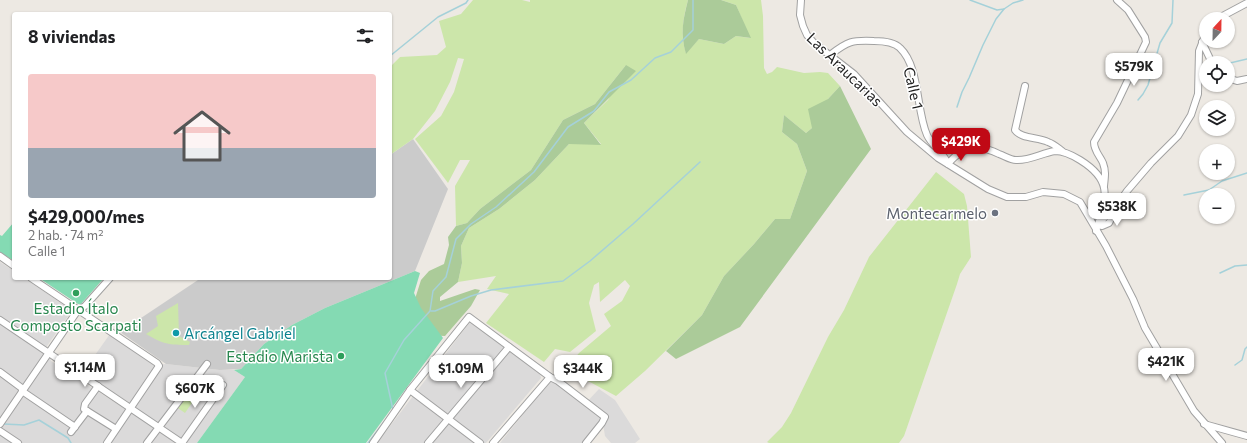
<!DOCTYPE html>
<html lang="es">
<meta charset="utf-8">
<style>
:root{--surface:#fff;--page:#f6f6f6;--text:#202124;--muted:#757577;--line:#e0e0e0;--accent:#c00915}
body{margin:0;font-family:Commissioner,sans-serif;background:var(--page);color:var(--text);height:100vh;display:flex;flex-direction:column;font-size:15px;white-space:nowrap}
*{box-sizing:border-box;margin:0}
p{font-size:13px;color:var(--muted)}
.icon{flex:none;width:22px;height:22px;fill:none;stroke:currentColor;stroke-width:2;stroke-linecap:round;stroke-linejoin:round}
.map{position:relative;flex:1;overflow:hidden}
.details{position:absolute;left:12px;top:12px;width:380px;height:268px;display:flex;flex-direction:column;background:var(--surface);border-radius:4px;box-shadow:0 1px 3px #0004}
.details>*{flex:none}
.needle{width:26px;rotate:22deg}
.fabs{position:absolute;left:1199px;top:12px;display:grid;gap:8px}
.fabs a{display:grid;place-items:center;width:36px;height:36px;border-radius:50%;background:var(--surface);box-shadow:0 1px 3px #0004;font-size:20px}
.price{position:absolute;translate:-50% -34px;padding:0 9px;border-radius:8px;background:#fff;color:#222;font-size:13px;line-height:26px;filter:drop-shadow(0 1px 2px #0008)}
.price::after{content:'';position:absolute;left:50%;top:24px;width:12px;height:9px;margin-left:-6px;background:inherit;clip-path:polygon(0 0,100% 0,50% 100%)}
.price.on{background:var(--accent);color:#fff}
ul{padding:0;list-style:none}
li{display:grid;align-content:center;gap:8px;height:212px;padding:0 16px}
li+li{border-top:1px solid var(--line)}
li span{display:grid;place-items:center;height:124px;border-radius:4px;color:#555}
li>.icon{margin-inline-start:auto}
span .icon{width:72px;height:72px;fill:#fffc;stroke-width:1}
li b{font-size:17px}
h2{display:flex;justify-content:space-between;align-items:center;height:48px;padding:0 16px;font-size:17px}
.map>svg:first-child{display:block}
.residential{fill:#dbdada}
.religious{fill:#cbcbcb}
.grass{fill:#cce6aa}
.forest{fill:#abcb99}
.pitch{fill:#84dab3}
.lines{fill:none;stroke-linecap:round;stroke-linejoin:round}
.stream{stroke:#a5d1d9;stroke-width:1.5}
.minor-casing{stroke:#a1a1a1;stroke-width:8}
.minor{stroke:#fff;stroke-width:6}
.worship-dot{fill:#6b7280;stroke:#fff;stroke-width:1.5}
.leisure-dot{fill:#2e9e5b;stroke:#fff;stroke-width:1.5}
.culture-dot{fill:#0f9aa8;stroke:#fff;stroke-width:1.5}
.labels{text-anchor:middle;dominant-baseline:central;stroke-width:3;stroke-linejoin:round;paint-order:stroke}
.street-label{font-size:15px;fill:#1d1d1d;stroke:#fff}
.worship-label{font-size:15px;fill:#5b616d;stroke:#fff;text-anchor:end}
.leisure-label{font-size:15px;fill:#27864d;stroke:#fff}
.culture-label{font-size:15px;fill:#0d838f;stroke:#fff;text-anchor:start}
</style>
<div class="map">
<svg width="1247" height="443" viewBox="0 0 1247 443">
<rect width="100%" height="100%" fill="#ede9e3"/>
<g class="residential">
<polygon points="0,262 14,271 14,278 24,278 70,309 71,312 47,346 51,361 125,409 128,402 83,372 110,334 153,365 166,364 220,370 234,370 245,377 197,443 0,443"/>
<polygon points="470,322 540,374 541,378 486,443 377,443"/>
<polygon points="550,381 553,381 584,405 599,389 615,400 640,439 635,443 611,443 605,436 602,418 582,443 500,443"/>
</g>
<polygon class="religious" points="413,139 448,189 415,271 325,308 292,325 264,344 241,369 220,370 166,364 120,332 201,278 390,278 390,155"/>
<g class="grass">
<path d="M473,0H522L530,2V0H688C683,18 680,35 686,53L699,39L724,44L736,36L750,38L736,5L721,0H761L763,16L764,68L767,74L772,72L777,67L804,73L820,72L828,73L840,86L828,99L812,128L806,133L784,115L782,132L797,144L807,171L790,219H775L754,244L724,276L702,315L645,371L616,396L575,374L574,359L579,353L611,326L604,314L622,301L630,286L625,280L600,302L599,282L594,285L589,303L596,331L570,352L555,349L544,362L486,323L509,294L487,289L496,276L458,282L462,263L461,246L469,228L499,209L535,180L569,144H601L584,123L608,100L626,65L595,104L563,120L531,170L480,209L467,223L456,226L455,186L470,160H460L448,183L415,139L441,116L454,92L464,59L458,58L450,82L435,111L413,139L390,155V67L400,57L437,55L446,47L439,21L461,14Z"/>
<polygon points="936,172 964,194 967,206 971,257 960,274 957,284 904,436 899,443 769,443 767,442 782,427 791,413 828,337 844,310 869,257"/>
<path d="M178,303L179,336L190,342L189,345C169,345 163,344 146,334L158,326L156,316Z"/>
<polygon points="185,390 196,397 185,413 175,406"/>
</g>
<g class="forest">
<path d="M688,0H721L736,5L751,38L736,36L724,44L699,39L686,54C680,33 683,20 688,0Z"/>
<polygon points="626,65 636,71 584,123 601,145 569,144 535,180 499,209 469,228 461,246 462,263 458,282 440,297 440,301 475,289 480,290 471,306 445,336 424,335 415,299 421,280 429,271 444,264 449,245 448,237 456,226 467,223 480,209 531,170 563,120 595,104"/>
<polygon points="840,86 871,149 740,327 676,359 666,351 702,315 724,276 754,244 775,219 790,219 807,171 797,144 782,132 784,115 806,133 812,128 808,109 828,99"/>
</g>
<g class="pitch">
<polygon points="14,222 14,261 0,252 0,235 2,236"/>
<polygon points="415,271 420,273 414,293 421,308 443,338 366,443 197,443 245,377 234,370 241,369 264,344 292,325 325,308"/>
<polygon points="39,278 104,278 81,304 78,304"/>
</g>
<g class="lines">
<g class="stream">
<polyline points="970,0 997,10 1004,9"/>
<polyline points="390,56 438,17 466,3 468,0"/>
<polyline points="1230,63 1247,59"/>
<polyline points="1138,100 1143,94 1148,85 1160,43 1172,23 1173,0"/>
<polyline points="957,107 962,92 969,78 983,45 996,19 1004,9 1013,3 1023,0"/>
<polyline points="1184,195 1209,190 1222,181 1247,173"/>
<polyline points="1220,273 1235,266 1247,265"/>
<polyline points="431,311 435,311 471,296 491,290 563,281 590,261 633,224 700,162"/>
<polyline points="1235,365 1242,360 1245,349 1247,347"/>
<polyline points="392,411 393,410 385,373 404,340 430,311 433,291 446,277 456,239 471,224 496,207 534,172 568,127 594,111 609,92 631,80 655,58 671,52 693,30 693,0"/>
<polyline points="4,424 24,425 39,420 68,438 71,443"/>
<polyline points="368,443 390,414"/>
</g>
<defs>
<g id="minor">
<polyline points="801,0 800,15 803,26 807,35 814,43 854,74 907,132 938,158 988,189 1007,197 1026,197 1043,192 1064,194 1080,202 1106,246 1133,299 1145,328 1194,411 1222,443"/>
<polyline points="1217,19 1247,3"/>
<polyline points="1202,42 1212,63"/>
<path d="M830,55C848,41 852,40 874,41C883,41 894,42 900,48C920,67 916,110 927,135C932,146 944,153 948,164C962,146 979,144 999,154C1005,156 1010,160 1016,160C1029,161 1042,153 1055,151C1064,151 1072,155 1080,160C1114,181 1106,198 1096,231"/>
<polyline points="1228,78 1237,81 1247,79"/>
<path d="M1025,86L1015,130C1021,139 1038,137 1048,142C1054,144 1058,148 1062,151"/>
<path d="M1104,186C1105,177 1106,171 1103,163C1100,156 1094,151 1094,142L1117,103L1146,42L1145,37L1128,10L1117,0"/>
<polyline points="1102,224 1103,219 1113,211 1127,191 1151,163 1178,136 1191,115 1198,94 1199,51 1206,33"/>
<polyline points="1102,226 1109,223 1112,217 1113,211"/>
<polyline points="0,256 14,266"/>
<polyline points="31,278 157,363 159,366 107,443"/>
<polyline points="0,320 182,443"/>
<polyline points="0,372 23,389"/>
<polyline points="98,386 85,404 84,409 116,429"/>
<polyline points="410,390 480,443"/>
<polyline points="22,391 75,427"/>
<polyline points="0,424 78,310 85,306 110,278"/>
<polyline points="1204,424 1247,436"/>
<polyline points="0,431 18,443"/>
<polyline points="71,432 87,411"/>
<polyline points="147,443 207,364"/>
<polyline points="182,443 223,385"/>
<polyline points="373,443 410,390 469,317 550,377 558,381 605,417 602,423 586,443"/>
<polyline points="428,443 509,347"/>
<polyline points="493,443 550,377"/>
</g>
</defs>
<use href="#minor" class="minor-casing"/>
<use href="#minor" class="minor"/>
</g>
<circle class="worship-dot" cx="995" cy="213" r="4"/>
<g class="leisure-dot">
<circle cx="76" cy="293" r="4"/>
<circle cx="341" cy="356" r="4"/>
</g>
<circle class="culture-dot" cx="176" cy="333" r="4"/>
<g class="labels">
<g class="street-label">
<text transform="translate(845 69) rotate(44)">Las Araucarias</text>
<text transform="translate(914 88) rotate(77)">Calle 1</text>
</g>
<g class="worship-label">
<text x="987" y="213">Montecarmelo</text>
</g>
<g class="leisure-label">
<text x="76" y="308">Estadio Ítalo<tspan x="76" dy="17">Composto Scarpati</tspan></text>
<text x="333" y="356" text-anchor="end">Estadio Marista</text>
</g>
<g class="culture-label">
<text x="184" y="333">Arcángel Gabriel</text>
</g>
</g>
</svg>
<div class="fabs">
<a><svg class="needle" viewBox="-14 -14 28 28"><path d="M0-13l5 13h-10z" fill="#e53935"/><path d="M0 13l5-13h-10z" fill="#757577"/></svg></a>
<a><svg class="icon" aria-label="locate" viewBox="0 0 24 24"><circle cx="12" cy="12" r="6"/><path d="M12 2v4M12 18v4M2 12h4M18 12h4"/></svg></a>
<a><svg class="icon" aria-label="layers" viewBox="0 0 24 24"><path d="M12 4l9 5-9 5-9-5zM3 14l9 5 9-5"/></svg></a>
<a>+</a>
<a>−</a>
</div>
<b class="price" style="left:1134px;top:87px">$579K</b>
<b class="price on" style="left:961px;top:162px">$429K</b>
<b class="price" style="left:1117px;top:227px">$538K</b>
<b class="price" style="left:1166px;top:382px">$421K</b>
<b class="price" style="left:85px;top:388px">$1.14M</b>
<b class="price" style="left:461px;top:389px">$1.09M</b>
<b class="price" style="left:583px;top:389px">$344K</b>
<b class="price" style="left:195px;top:409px">$607K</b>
<section class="details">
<h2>8 viviendas<svg class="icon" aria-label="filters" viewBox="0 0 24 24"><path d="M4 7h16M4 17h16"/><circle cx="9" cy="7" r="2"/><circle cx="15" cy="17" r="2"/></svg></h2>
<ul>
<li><span style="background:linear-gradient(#f6c9c9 60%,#9aa5b1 0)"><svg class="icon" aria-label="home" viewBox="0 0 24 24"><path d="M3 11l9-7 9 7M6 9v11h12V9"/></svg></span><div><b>$429,000/mes</b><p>2 hab. · 74 m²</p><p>Calle 1</p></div></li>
</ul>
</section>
</div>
